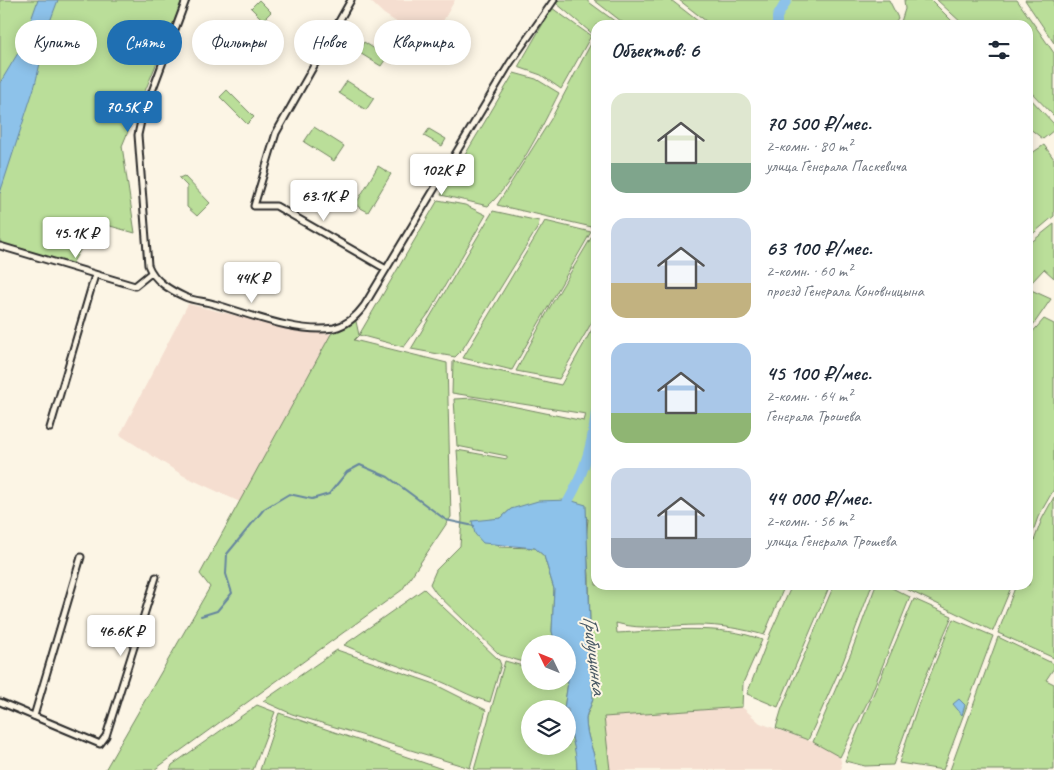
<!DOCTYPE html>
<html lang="ru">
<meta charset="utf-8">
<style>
:root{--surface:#fff;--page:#f2f2f3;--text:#1f2937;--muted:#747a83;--accent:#1f6fb2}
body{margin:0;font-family:Caveat,sans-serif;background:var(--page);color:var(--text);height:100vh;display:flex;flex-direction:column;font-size:19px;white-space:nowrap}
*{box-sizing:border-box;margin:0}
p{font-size:16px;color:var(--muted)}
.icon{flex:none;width:28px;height:28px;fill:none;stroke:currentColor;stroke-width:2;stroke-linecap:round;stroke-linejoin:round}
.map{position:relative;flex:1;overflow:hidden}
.drawer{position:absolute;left:591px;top:20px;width:442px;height:570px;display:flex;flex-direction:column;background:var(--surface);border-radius:15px;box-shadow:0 2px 12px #0003}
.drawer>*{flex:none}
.guide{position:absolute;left:15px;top:20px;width:475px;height:45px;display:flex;gap:10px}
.needle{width:32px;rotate:313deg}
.buttons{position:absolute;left:521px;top:635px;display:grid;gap:10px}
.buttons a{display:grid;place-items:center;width:55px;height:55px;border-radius:50%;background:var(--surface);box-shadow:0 2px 12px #0003;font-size:25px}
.price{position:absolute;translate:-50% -42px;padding:0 11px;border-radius:5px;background:#fff;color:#222;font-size:16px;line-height:32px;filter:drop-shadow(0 1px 2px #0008)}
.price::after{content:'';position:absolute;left:50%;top:30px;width:15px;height:11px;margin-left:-8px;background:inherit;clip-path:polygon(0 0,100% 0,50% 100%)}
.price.current{background:var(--accent);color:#fff}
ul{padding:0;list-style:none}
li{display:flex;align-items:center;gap:15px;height:125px;padding:0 20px}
li span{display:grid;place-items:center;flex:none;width:140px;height:100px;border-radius:15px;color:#555}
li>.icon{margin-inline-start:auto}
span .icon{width:60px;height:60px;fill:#fffc;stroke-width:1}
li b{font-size:21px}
h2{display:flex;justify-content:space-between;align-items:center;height:60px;padding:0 20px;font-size:21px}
.tag{padding:0 18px;border-radius:22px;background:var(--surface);box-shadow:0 2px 12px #0003;font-size:18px;line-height:45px}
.tag.current{background:var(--accent);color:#fff}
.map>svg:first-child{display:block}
.built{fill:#f5ded0}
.green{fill:#bade99;stroke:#728462}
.water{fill:#8dc2ea;stroke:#66869e}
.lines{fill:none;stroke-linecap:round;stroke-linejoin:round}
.stream{stroke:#66869e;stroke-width:2}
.river{stroke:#8dc2ea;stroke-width:10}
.street-casing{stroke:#2b2b2b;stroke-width:9}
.street{stroke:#fcf5e5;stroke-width:5}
.labels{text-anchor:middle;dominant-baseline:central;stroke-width:4;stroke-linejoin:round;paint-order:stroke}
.water-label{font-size:21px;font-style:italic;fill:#485864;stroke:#fcf5e5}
</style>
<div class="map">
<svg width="1054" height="770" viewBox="0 0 1054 770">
<rect width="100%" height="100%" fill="#fcf5e5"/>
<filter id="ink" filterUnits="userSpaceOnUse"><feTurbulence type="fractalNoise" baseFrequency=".02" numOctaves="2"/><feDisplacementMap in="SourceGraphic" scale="10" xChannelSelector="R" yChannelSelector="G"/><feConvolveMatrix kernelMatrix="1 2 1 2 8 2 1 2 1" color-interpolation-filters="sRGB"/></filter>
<g filter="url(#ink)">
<g class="built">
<polygon points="369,0 455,0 430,44 384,14"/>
<polygon points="188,304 292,329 331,334 240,502 184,476 120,435"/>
<polygon points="742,707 760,723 813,742 840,757 842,767 840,770 610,770 604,717"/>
</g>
<g class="green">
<polygon points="0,0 183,0 122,146 135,233 96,222 72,264 0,246"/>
<polygon points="259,0 271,12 263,20 251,8"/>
<polygon points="559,0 586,0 620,25 596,25 596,228 497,205 551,119 595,36 556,3"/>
<polygon points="594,0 671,0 703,25 626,25"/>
<polygon points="679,0 889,0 898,18 893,25 711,25"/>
<polygon points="904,0 931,0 956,25 900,25 905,9"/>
<polygon points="937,0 1017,0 1054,53 1054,116 1029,90 1029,25 964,25"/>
<polygon points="1025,0 1054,0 1054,43"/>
<polygon points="552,8 591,36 561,89 541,75 518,67"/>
<polygon points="364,42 387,57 381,66 358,52"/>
<path d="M514,73L536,79L559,93C543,125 514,183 488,206L441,195Z"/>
<polygon points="347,81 374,98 366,110 339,93"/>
<polygon points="227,90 254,117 247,124 220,97"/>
<polygon points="1029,97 1054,124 1054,130 1043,139 1029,128"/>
<polygon points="314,127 344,146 334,161 304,142"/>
<polygon points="429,129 446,139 442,146 424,136"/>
<polygon points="1044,145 1054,159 1054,216 1029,237 1029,155"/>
<polygon points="378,166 391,174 368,212 357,206 357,202"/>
<polygon points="184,176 210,203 197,216 187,207 187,186 179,178"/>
<polygon points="438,200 465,205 486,215 429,313 404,347 359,335 354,340 447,363 451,517 402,590 154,770 105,770 210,587 200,574 331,334 355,317 359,335"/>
<polygon points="493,211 539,221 538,227 462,350 455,357 411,349"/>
<polygon points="545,221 591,232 512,370 463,358"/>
<polygon points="1054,224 1054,278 1044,269 1032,282 1029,281 1029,244"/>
<polygon points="594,233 596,233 596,315 559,379 516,371 550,307"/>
<polygon points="1029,289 1051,299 1029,331"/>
<polygon points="1044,319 1054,324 1054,489 1038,517 1029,543 1029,336"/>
<path d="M596,322V585H785L764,635C743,629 720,625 698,625C672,625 642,631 616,623L617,633C661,631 722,623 762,640L743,683L742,707L604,717L610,770H597C595,752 586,738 586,719C587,712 593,704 593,696C593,682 588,686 596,670L586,643L590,624L589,575L586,539L588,519L511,509L501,518L493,521L499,547L535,548L544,556L554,589L552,631L555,644H530V664L500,655L436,593L430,584L436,570L460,546L462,519L457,450L507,459V456L457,446L454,399L473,398L584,421L586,414L452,393L453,361L561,385Z"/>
<polygon points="1054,497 1054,658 998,633 1016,585 1029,585 1029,554 1042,519"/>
<polygon points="792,585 830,585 778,707 747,694 770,634"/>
<polygon points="834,585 872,585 843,662 808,740 776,728 782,708"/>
<polygon points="876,585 886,585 910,597 870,697 840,757 813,742 851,653"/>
<polygon points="898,585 1012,585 993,631"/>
<path d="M424,589L499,660L501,665L490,702C469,697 452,685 432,678C403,667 373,658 344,645Z"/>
<polygon points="914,599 952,616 923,683 893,765 865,766 845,761"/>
<polygon points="953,619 993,636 943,770 899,763 918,705"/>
<polygon points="998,637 1054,664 1054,668 1046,680 1054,684 1054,770 950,770"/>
<polygon points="337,650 432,683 486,710 470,768 292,714 263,701"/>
<polygon points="505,661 530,668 530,681 568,682 564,709 530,709 530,746 568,746 568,724 576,752 577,770 474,770"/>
<polygon points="257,705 275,712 253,770 170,770 172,765"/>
<polygon points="279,713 445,770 260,770"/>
</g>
<g class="water">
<polygon points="38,0 58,0 49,24 35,85 0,193 0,83 21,48"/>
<path d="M569,500L586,505L590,624L586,643L596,670C588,686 593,682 593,696C593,704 586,712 586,719C586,738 595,752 597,770H577C577,749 568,730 568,709H564L568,682V644H555L552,631L554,589L544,556L535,548L483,543L475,534L472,521L501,518L511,509L538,501Z"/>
<polygon points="959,699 965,705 962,715 953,704"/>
</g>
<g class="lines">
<polyline class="stream" points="201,616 217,611 232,593 226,574 227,554 264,509 289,494 312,499 329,494 347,472 360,465 388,477 446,520 474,526"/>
<g class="river">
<polyline points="777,25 777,17 787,0"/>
<path d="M562,511C582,481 592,448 596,412"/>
</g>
<defs>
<g id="street">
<path d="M186,0L141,121L138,135L148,265C154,281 170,290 185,297C194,301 205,301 214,304C249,314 298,334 334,328C347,325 356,317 364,306L510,63L554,0"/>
<polyline points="351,0 276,133 254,206 276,206 386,269"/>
<polyline points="0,246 135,286 151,273"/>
<polyline points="50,428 95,275"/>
<polyline points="0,702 100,744 106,736 156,577"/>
<polyline points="34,716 81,557"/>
</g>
</defs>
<use href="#street" class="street-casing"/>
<use href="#street" class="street"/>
</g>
</g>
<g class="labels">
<g class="water-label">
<text transform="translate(595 655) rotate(83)">Грибущинка</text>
</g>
</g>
</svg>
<div class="buttons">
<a><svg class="needle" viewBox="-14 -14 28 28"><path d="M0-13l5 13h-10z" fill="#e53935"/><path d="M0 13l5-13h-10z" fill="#747a83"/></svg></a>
<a><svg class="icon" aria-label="layers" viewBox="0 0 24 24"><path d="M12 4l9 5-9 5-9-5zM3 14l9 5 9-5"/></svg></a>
</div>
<b class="price current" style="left:128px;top:133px">70.5K ₽</b>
<b class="price" style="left:442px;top:196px">102K ₽</b>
<b class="price" style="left:324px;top:222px">63.1K ₽</b>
<b class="price" style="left:76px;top:259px">45.1K ₽</b>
<b class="price" style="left:252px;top:304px">44K ₽</b>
<b class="price" style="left:121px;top:657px">46.6K ₽</b>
<div class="guide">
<a class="tag">Купить</a>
<a class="tag current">Снять</a>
<a class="tag">Фильтры</a>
<a class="tag">Новое</a>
<a class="tag">Квартира</a>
</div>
<section class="drawer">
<h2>Объектов: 6<svg class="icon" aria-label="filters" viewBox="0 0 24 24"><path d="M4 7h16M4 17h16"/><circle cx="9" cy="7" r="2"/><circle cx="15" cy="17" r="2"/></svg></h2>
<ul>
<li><span style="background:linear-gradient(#dfe7d0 70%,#7fa58c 0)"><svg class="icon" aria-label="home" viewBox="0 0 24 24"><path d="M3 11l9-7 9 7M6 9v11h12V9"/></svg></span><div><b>70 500 ₽/мес.</b><p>2-комн. · 80 m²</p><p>улица Генерала Паскевича</p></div></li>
<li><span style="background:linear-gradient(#c9d6e8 65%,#c2b280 0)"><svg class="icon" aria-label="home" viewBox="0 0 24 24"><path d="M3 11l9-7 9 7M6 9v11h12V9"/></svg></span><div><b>63 100 ₽/мес.</b><p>2-комн. · 60 m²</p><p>проезд Генерала Коновницына</p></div></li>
<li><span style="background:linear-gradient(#a9c7e8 70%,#8fb573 0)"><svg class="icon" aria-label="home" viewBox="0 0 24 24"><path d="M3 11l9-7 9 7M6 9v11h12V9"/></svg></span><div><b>45 100 ₽/мес.</b><p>2-комн. · 64 m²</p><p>Генерала Трошева</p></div></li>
<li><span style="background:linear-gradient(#c9d6e8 70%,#9aa5b1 0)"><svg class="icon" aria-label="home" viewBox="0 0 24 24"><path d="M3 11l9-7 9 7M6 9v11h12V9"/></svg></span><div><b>44 000 ₽/мес.</b><p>2-комн. · 56 m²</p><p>улица Генерала Трошева</p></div></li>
</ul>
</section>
</div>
